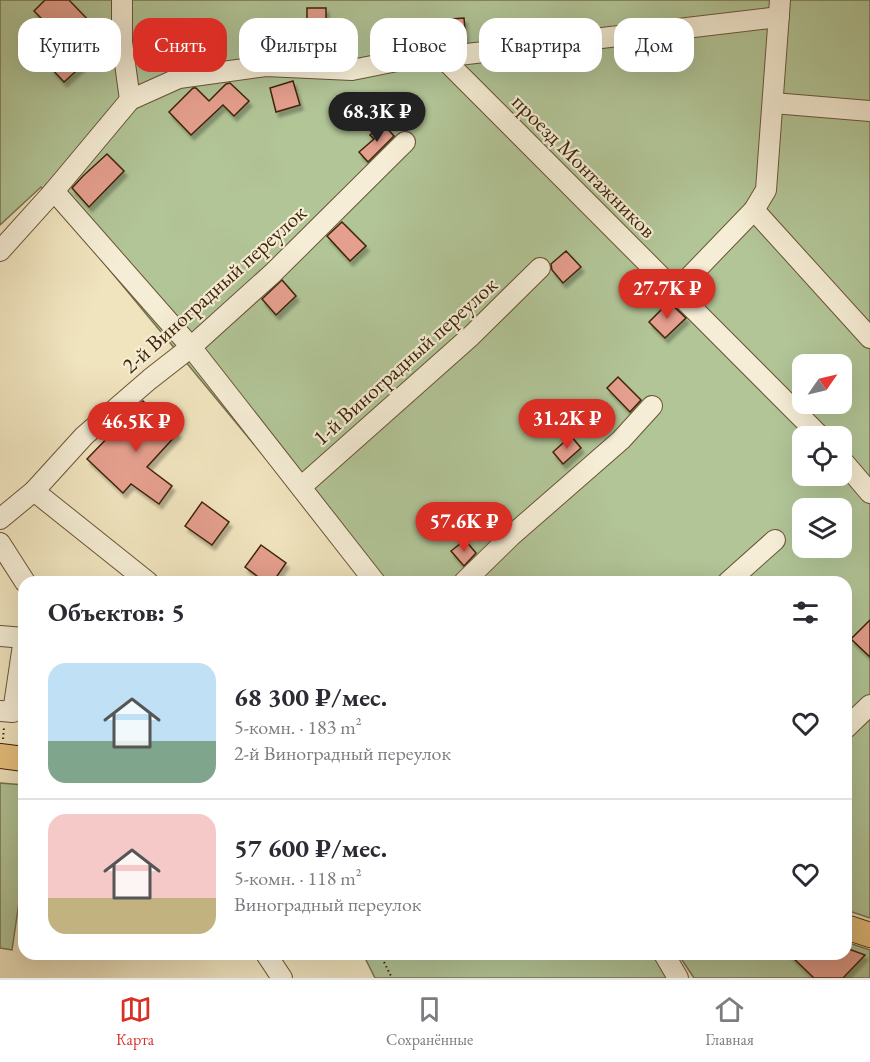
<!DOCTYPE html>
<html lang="ru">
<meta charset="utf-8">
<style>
:root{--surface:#fff;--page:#f7f7f7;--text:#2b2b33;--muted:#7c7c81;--line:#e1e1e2;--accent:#d93025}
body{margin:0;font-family:"EB Garamond",serif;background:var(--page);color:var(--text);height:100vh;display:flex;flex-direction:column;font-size:22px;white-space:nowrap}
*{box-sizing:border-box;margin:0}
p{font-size:20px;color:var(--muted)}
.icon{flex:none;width:33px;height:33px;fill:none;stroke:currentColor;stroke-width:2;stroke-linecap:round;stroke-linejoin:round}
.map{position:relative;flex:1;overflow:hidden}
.details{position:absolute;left:18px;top:576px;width:834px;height:384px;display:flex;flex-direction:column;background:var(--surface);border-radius:18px;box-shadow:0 6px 24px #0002}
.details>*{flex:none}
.hud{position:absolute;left:18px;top:18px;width:834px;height:54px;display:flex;gap:12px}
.needle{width:39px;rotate:56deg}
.fabs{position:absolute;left:792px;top:354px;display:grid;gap:12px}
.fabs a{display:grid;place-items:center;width:60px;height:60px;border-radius:12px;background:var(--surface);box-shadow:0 6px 24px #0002;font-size:30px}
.price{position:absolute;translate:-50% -51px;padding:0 14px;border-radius:21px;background:var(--accent);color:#fff;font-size:20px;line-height:39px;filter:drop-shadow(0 2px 3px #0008)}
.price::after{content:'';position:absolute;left:50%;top:36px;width:18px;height:14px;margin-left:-9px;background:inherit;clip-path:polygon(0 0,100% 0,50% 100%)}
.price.current{background:#222;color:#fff}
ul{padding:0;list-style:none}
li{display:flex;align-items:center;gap:18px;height:150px;padding:0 30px}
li+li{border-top:2px solid var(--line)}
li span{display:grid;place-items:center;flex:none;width:168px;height:120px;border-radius:18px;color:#555}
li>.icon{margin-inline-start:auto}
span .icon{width:72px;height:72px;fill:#fffc;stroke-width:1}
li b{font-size:26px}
h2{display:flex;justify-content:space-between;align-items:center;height:72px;padding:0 30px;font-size:26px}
.chip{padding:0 21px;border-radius:18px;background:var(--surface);box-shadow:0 6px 24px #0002;font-size:21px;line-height:54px}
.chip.current{background:var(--accent);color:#fff}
.menu{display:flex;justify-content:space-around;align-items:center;height:84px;border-top:2px solid var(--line);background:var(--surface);font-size:16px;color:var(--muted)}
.menu a{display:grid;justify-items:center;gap:3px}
.menu .current{color:var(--accent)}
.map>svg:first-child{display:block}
.green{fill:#b2c597;stroke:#787450;stroke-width:1.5;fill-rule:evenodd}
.building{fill:#e59f8e;stroke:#3f2409;stroke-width:1.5;filter:url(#shadow)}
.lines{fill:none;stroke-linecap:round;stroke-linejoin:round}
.minor-casing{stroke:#6b5436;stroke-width:22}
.major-casing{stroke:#3f2409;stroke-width:26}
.path{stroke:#3f2409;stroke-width:2;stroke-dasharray:1.5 3;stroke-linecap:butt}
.minor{stroke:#f5edd5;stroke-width:20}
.major{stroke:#e8c27f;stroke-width:24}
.labels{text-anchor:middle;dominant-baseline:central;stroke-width:4.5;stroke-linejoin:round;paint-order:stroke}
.street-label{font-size:22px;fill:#3f2409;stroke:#f5edd5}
</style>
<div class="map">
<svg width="870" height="978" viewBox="0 0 870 978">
<defs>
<filter id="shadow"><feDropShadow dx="3" dy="5" stdDeviation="1.5" flood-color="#0004"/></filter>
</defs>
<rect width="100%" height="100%" fill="#f0e4be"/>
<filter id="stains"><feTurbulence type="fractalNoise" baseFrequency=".00333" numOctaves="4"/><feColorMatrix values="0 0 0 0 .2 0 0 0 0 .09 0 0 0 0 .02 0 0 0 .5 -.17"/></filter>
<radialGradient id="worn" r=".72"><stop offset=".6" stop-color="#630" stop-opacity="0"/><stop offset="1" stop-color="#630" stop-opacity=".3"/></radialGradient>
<g class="green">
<path d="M0,0H870V918L846,910V582H368L41,187L0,225ZM802,364H842V404H802ZM802,436H842V476H802ZM802,508H842V548H802Z"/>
<polygon points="0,783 24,785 24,868 12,950 0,948"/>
<polygon points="846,942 870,950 870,978 694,978 678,954 846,954"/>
<polygon points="363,954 653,954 669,978 375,978"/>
</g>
<g class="building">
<polygon points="45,0 69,0 92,24 74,41 53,20 48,25 34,11"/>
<rect x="307" y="8" width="19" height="32"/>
<polygon points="464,18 466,41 452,42 450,19"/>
<polygon points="393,29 394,49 375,51 374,30"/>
<polygon points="72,49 85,63 64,82 51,68"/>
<polygon points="293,81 300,105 276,112 270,88"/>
<polygon points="230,83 249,101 234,116 223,105 191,135 169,112 193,88 196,88 209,101 226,84"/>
<polygon points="383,124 394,136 368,162 359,152 374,139 370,135"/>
<polygon points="107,154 124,171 89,207 72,188 83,176"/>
<polygon points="342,222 366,246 350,261 327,236"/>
<polygon points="566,251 581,267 563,283 552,270 551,264"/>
<polygon points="282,280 296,296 276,315 262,299"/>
<polygon points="669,302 686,318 665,338 649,322"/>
<polygon points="618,377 641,400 630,412 607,388"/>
<polygon points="143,401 178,433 147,467 172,486 159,504 131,484 123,493 87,459"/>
<polygon points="571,436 581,448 563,464 553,452"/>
<polygon points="202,502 229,522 212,545 185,526"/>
<polygon points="465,540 476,553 464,566 451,551"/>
<polygon points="261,545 286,563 273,582 265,582 245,567"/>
<polygon points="870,620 870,657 851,639"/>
<polygon points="846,948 865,955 843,978 814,978 789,954 846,954"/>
</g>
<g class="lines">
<defs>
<g id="minor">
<polyline points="122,0 122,42 130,100"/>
<polyline points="442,57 820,436"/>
<polyline points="773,103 870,111"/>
<polyline points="54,191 191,347 375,582"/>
<polyline points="754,210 870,338"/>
<polyline points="0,251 54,191 130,100 179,78 266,66 352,70 412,58 442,57 779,17"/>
<polyline points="675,292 754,210 766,190 780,0"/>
<polyline points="842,460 870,493"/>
<polyline points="301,487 471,336 540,268"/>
<polyline points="34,491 148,582"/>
<polyline points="0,519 34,491 84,436 150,379 191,347 273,273 405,142"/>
<polyline points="0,543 25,582"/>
<polyline points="464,582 511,536 621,440 652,406"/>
<polyline points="728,582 775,540"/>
<polyline points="0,636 24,638"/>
<polyline points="0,711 13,712 24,638"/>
<polyline points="846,728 870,705"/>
<polyline points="266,954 282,978"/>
<polyline points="664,954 678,978"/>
</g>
<g id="major">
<polyline points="0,756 24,759"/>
<polyline points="846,927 870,935"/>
</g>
</defs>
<use href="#minor" class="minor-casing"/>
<use href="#major" class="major-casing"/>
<g class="path">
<polyline points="3,739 4,727"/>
<polyline points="380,954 392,978"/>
</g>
<use href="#minor" class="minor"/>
<use href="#major" class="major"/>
</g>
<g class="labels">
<g class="street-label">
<text transform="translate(584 166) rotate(45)">проезд Монтажников</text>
<text transform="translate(214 289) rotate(-42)">2-й Виноградный переулок</text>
<text transform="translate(405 361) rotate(-42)">1-й Виноградный переулок</text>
</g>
</g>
<rect width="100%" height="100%" filter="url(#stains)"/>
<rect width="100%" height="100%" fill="url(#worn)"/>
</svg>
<div class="fabs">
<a><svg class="needle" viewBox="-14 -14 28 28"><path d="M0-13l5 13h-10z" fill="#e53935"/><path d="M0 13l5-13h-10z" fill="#7c7c81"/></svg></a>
<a><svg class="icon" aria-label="locate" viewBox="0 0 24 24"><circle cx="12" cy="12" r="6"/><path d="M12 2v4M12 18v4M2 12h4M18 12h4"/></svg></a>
<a><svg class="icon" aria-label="layers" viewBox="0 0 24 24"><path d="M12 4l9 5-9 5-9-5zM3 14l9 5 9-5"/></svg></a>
</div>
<b class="price current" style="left:377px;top:143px">68.3K ₽</b>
<b class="price" style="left:667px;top:320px">27.7K ₽</b>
<b class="price" style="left:567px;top:450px">31.2K ₽</b>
<b class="price" style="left:136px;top:453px">46.5K ₽</b>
<b class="price" style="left:464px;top:553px">57.6K ₽</b>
<div class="hud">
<a class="chip">Купить</a>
<a class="chip current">Снять</a>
<a class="chip">Фильтры</a>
<a class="chip">Новое</a>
<a class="chip">Квартира</a>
<a class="chip">Дом</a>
</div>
<section class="details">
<h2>Объектов: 5<svg class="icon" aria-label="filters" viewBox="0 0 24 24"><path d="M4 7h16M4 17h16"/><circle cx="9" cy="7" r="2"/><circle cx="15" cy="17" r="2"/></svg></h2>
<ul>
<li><span style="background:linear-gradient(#bfe0f5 65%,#7fa58c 0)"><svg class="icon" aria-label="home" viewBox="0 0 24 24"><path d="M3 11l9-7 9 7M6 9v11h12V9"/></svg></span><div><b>68 300 ₽/мес.</b><p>5-комн. · 183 m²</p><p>2-й Виноградный переулок</p></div><svg class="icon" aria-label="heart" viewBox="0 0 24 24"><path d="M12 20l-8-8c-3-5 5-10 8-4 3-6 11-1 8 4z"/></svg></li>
<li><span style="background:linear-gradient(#f6c9c9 70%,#c2b280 0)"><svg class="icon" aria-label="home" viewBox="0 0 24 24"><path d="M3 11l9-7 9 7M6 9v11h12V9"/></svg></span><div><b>57 600 ₽/мес.</b><p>5-комн. · 118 m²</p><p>Виноградный переулок</p></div><svg class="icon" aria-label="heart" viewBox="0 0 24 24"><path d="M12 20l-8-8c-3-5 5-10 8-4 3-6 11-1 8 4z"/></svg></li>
</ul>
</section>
</div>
<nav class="menu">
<a class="current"><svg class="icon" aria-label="map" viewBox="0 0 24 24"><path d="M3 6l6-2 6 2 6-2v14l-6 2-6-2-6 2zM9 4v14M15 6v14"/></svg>Карта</a>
<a><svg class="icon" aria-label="saved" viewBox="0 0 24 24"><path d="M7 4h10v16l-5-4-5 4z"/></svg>Сохранённые</a>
<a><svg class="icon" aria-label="home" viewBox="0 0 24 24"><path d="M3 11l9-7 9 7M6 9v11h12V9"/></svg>Главная</a>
</nav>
